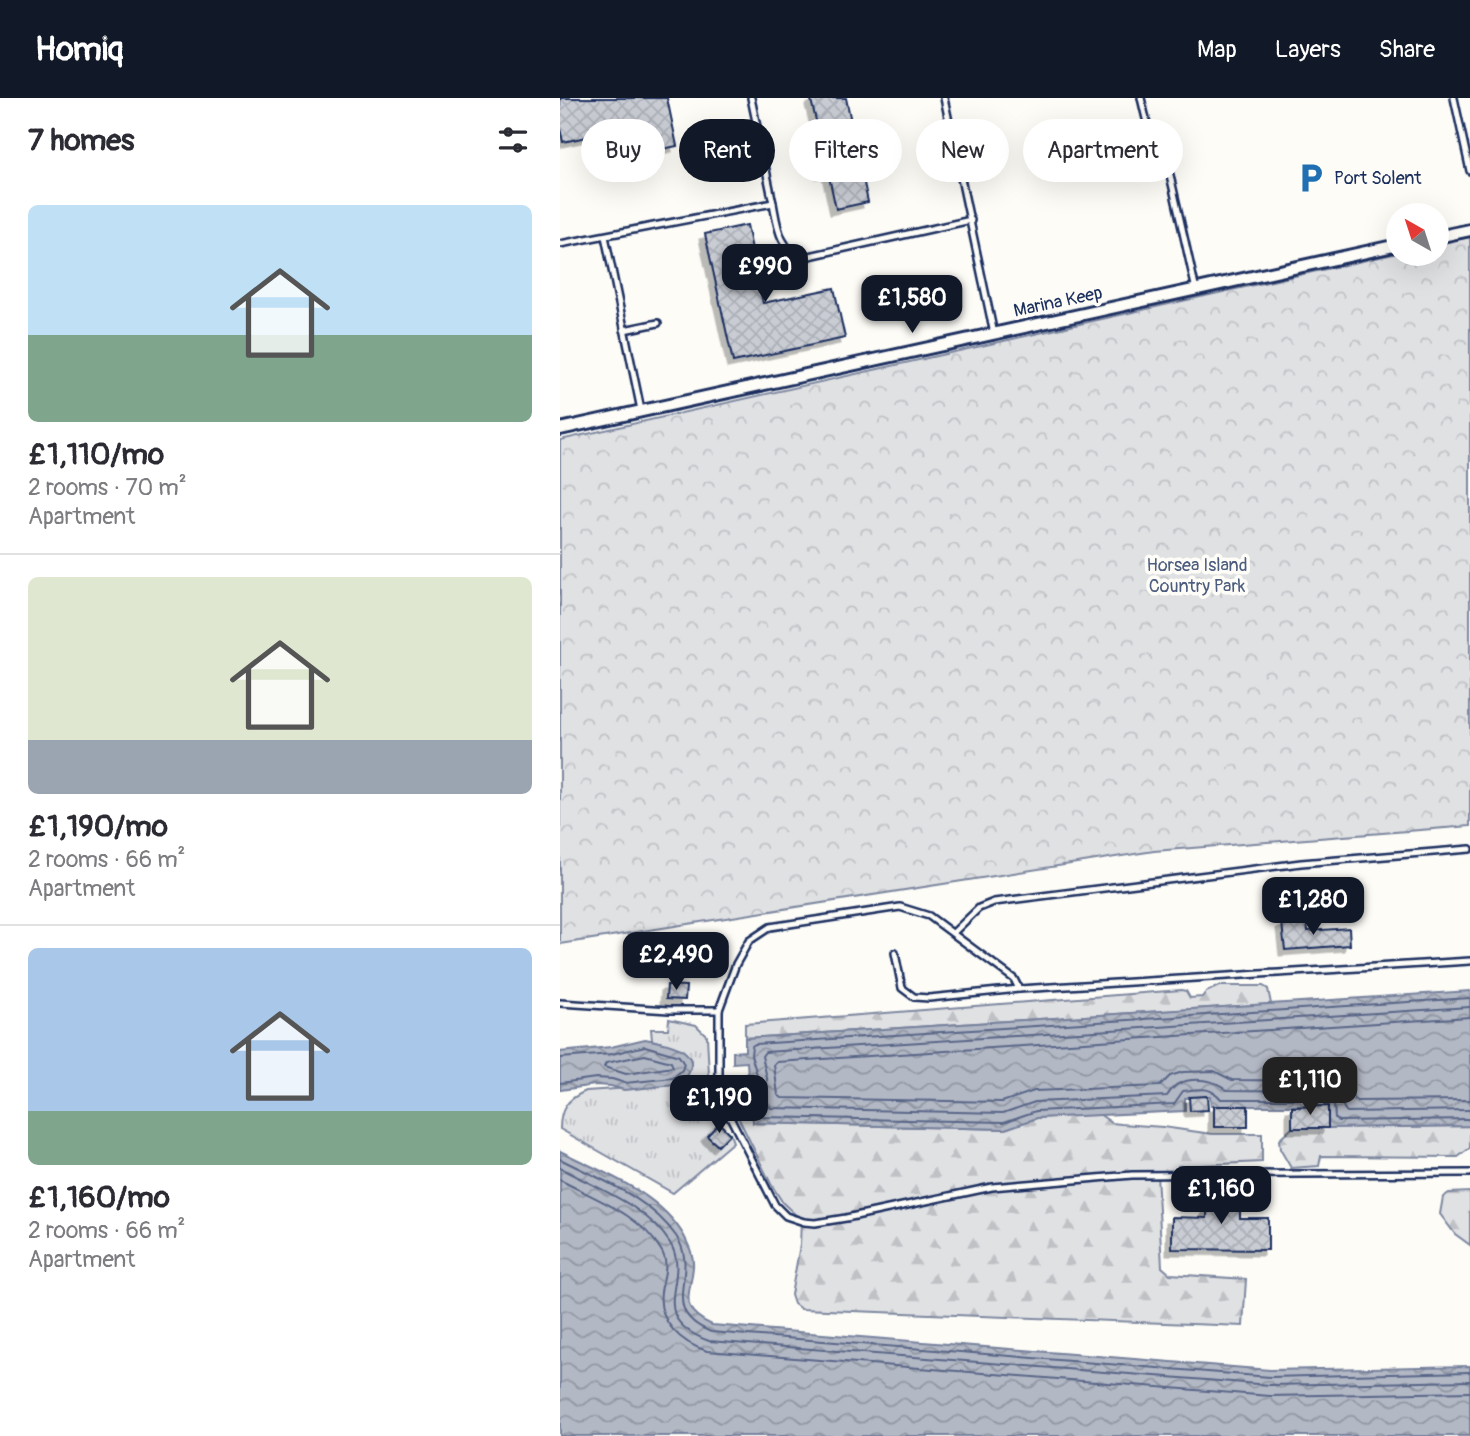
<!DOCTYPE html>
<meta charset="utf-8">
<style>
:root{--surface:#fff;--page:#f7f7f7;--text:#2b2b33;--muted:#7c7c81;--line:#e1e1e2;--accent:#111827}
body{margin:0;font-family:Pangolin,sans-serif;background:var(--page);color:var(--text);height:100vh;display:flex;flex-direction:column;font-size:26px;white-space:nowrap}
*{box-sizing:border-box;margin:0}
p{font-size:23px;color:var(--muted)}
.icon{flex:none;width:38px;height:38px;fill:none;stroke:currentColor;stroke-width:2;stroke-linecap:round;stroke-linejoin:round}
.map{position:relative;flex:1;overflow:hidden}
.sheet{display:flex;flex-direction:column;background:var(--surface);width:560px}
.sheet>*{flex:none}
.banner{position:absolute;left:21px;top:21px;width:665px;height:63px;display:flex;gap:14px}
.needle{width:46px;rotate:321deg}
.buttons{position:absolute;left:826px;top:105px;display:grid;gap:14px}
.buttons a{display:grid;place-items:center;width:63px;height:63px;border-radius:50%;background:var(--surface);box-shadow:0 7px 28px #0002;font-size:35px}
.price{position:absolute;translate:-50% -60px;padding:0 16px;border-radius:14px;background:var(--accent);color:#fff;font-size:23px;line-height:46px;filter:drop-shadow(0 2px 4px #0008)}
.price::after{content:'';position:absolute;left:50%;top:42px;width:21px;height:16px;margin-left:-10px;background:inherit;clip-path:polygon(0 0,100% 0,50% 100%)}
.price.active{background:#222;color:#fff}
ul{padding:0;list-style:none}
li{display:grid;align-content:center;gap:14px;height:371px;padding:0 28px}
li+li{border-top:2px solid var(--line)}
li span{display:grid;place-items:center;height:217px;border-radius:10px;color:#555}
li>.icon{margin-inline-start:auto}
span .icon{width:126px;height:126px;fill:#fffc;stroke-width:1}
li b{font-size:30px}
h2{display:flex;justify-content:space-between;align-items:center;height:84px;padding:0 28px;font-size:30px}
.chip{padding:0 24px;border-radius:32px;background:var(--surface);box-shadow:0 7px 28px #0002;font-size:24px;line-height:63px}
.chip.active{background:var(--accent);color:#fff}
header{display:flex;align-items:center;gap:42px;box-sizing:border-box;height:98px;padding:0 35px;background:var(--accent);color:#fff}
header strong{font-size:33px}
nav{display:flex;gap:38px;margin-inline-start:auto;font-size:24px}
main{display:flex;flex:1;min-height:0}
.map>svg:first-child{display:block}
.grass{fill:url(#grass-tufts);stroke:#7e88a0;stroke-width:2}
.forest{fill:url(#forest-firs);stroke:#7e88a0;stroke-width:2}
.park{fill:url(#park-crowns);stroke:#7e88a0;stroke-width:2}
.water{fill:url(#water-waves);stroke:#76819c;stroke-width:2}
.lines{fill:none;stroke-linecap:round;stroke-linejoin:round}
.shore{stroke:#586687;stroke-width:2}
.building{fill:url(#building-cross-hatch);stroke:#1b2f5e;stroke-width:2;filter:url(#shadow)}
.lane-casing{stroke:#1b2f5e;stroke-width:10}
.street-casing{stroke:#1b2f5e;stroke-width:16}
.lane{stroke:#fdfcf7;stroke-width:5}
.street{stroke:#fdfcf7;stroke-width:10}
.labels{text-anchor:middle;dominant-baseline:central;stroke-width:7;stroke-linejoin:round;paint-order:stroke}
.poi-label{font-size:18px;fill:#1b2f5e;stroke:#fdfcf7;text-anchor:start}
.street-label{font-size:18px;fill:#1b2f5e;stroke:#fdfcf7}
.park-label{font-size:18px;fill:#4c5c7f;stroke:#fdfcf7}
</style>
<header>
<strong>Homiq</strong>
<nav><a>Map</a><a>Layers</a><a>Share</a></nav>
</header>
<main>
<section class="sheet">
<h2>7 homes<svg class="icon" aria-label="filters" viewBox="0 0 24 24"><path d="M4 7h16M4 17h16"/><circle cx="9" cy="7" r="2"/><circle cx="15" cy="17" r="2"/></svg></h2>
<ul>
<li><span style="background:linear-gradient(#bfe0f5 60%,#7fa58c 0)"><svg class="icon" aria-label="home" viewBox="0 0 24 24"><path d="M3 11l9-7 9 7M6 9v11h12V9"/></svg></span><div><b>£1,110/mo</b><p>2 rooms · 70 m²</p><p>Apartment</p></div></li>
<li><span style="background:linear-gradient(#dfe7d0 75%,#9aa5b1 0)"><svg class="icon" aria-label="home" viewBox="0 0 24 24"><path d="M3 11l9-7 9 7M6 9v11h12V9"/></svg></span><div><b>£1,190/mo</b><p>2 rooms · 66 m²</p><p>Apartment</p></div></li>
<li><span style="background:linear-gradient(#a9c7e8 75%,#7fa58c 0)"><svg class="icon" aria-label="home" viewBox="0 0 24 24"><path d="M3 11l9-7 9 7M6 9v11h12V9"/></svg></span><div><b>£1,160/mo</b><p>2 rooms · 66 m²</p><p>Apartment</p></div></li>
</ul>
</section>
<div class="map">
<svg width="910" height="1338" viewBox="0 0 910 1338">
<defs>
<pattern id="grass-tufts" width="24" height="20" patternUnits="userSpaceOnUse" patternTransform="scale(1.75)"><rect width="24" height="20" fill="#e0e1e3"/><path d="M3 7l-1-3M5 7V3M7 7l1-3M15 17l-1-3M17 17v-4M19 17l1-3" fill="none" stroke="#c0c1c5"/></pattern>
<pattern id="forest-firs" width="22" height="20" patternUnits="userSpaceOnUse" patternTransform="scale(1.75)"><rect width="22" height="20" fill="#e0e1e3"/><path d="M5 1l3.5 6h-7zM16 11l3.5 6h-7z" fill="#c0c1c5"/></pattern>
<pattern id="park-crowns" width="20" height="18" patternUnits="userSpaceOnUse" patternTransform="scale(1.75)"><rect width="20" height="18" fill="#e0e1e3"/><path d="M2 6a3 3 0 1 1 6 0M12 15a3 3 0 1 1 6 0" fill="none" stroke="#c0c1c5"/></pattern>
<pattern id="water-waves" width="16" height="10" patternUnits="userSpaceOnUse" patternTransform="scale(1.75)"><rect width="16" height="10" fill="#b3b8c5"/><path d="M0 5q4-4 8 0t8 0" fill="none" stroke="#9196a3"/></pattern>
<pattern id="building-cross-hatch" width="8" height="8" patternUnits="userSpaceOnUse" patternTransform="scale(1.75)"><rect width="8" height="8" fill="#c9ccd3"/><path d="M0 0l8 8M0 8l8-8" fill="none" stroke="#acb0b8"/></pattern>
<filter id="shadow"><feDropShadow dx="-5.5" dy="5.5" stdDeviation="0" flood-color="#0004"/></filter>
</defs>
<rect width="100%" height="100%" fill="#fdfcf7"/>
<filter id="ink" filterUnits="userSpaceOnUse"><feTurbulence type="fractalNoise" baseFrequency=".0143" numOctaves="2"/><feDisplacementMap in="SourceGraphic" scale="14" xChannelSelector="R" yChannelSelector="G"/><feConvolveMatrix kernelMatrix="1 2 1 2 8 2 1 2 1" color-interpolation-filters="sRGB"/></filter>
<g filter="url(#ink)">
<path class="grass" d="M109,921L136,927L147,938L150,997L159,1025L170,1036L173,1044L113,1095L0,1031C0,1011 7,1001 26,993L115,987L131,971V962L122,951L92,942L91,931H108Z"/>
<g class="forest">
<polygon points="659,888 703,888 708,891 711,906 185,940 185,926 621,892 626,893 630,900 642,899 646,894"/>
<polygon points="192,994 194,1025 445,1031 477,1020 539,1016 552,1025 561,1026 603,1029 652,1036 702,1036 702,1064 618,1068 617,1073 597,1075 602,1169 610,1176 686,1181 683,1228 241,1211 234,1206 231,1197 240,1147 241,1122 223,1105 211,1086 176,1015 178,1004"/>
<polygon points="910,1028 910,1050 898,1059 761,1058 759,1068 731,1070 720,1051 719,1042 732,1030"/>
<polygon points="910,1094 910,1147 895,1136 880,1116 883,1099 889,1095"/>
</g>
<polygon class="park" points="910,139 910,728 594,753 0,846 0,342 838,155 877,156 877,146"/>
<g class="water">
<polygon points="910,893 910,1028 768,1030 768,1008 651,1008 650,998 625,1000 625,1013 477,1020 445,1031 193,1025 191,981 188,979 187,964 173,965 173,954 185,953 185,940"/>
<path d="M85,941C100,944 138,949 130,972C128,979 121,984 115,987L64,992L51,988L35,987L0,992V954L51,949Z"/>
<path d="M0,1053C43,1075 99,1094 124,1138C129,1148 134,1158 133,1169C130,1199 118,1211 152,1227L710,1272L910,1268V1338H0Z"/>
</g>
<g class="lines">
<g class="shore">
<path d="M910,900L195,946L192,948L191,957L198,980L200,1016L203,1019L444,1024L476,1013L614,1006L623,993C639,991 650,988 661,1001H768L774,1006L775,1020L778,1023L910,1021"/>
<path d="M910,909L205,954L202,958L207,980L208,1007L211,1010L443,1015L475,1004L607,998C610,994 613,988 618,986C634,978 655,982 667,992L770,993C785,998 779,1007 787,1014L910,1012"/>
<polyline points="910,919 217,964 214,967 218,997 222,1000 442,1004 474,993 600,988 610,978 623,974 654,973 672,982 773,983 785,989 796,1003 910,1002"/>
<polygon points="85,957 111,964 113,969 66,976 44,969 46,965"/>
<polyline points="0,960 52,956 85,948 119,958 124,966 122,972 113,980 65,985 52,981 36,980 0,985"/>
<path d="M0,1061C41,1082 89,1099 116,1138C142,1176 95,1211 151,1234L710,1279L910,1274"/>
<path d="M0,1070C38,1091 86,1107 110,1145C133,1182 82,1218 149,1243L710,1287L910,1283"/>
<path d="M0,1082C35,1101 80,1116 101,1152C110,1166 103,1179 101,1194C97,1223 121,1245 147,1253L710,1298L910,1294"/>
</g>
</g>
<g class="building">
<polygon points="0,0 107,0 117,48 79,56 73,29 3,44 0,30"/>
<polygon points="253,0 286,0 308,104 276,111 268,74 262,75 254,40 260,39 251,2"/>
<polygon points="187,127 203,205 274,190 285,240 173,264 145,136"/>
<polygon points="747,822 748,833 789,830 790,847 725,852 722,825"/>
<polygon points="107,887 126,888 125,902 106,901"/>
<polygon points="647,998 648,1012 630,1013 629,999"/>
<rect x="654" y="1008" width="34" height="21"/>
<polygon points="768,1008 768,1030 732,1030 732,1009"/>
<polygon points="159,1025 170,1036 158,1048 147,1038"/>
<polygon points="647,1090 680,1091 680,1120 708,1120 708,1152 612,1151 612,1119 647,1120"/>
</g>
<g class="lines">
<defs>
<g id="lane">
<polyline points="384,0 434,236"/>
<polyline points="581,0 592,46 610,77 636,192"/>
<polyline points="894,0 910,73"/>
<polyline points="375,67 398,63"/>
<path d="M213,105C217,126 219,154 245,159L411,122"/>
<polyline points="45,138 81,312"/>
<polyline points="0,146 213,105 191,0"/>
<polyline points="64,232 98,225"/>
<polyline points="393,835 419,810 434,804 741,765 910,751"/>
<polyline points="335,855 342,890 354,899 369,900 459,891 910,863"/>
<polyline points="459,891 454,881 369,818 340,809 210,829 189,843 176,866 159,912 159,989 166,1011 215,1107 226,1118 244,1124 255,1125 286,1120 432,1089 572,1077 910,1075"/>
<polyline points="0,905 109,912 159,912"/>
</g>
<g id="street">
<polyline points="877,139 910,132"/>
<polyline points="0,331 838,147"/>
</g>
</defs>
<use href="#lane" class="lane-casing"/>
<use href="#street" class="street-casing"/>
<use href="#lane" class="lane"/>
<use href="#street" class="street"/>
</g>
</g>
<defs>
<symbol id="parking-bare" viewBox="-9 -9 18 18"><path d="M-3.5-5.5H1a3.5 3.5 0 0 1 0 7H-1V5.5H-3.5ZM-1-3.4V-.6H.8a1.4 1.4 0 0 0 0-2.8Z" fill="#1f6fb2" stroke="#fdfcf7" stroke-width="2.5" paint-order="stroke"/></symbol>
</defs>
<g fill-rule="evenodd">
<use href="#parking-bare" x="729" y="58" width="44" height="44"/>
</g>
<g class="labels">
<g class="poi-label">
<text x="774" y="80">Port Solent</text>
</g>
<g class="street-label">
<text transform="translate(498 204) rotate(-12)">Marina Keep</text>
</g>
<g class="park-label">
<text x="637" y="467">Horsea Island<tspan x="637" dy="21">Country Park</tspan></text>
</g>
</g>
</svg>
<div class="buttons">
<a><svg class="needle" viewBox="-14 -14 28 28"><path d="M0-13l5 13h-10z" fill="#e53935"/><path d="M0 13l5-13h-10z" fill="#7c7c81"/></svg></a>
</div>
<b class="price" style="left:205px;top:206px">£990</b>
<b class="price" style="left:352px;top:237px">£1,580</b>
<b class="price" style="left:753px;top:839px">£1,280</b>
<b class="price" style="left:116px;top:894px">£2,490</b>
<b class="price active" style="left:750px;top:1019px">£1,110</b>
<b class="price" style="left:159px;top:1037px">£1,190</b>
<b class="price" style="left:661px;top:1128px">£1,160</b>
<div class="banner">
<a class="chip">Buy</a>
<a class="chip active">Rent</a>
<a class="chip">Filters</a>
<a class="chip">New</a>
<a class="chip">Apartment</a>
</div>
</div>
</main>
